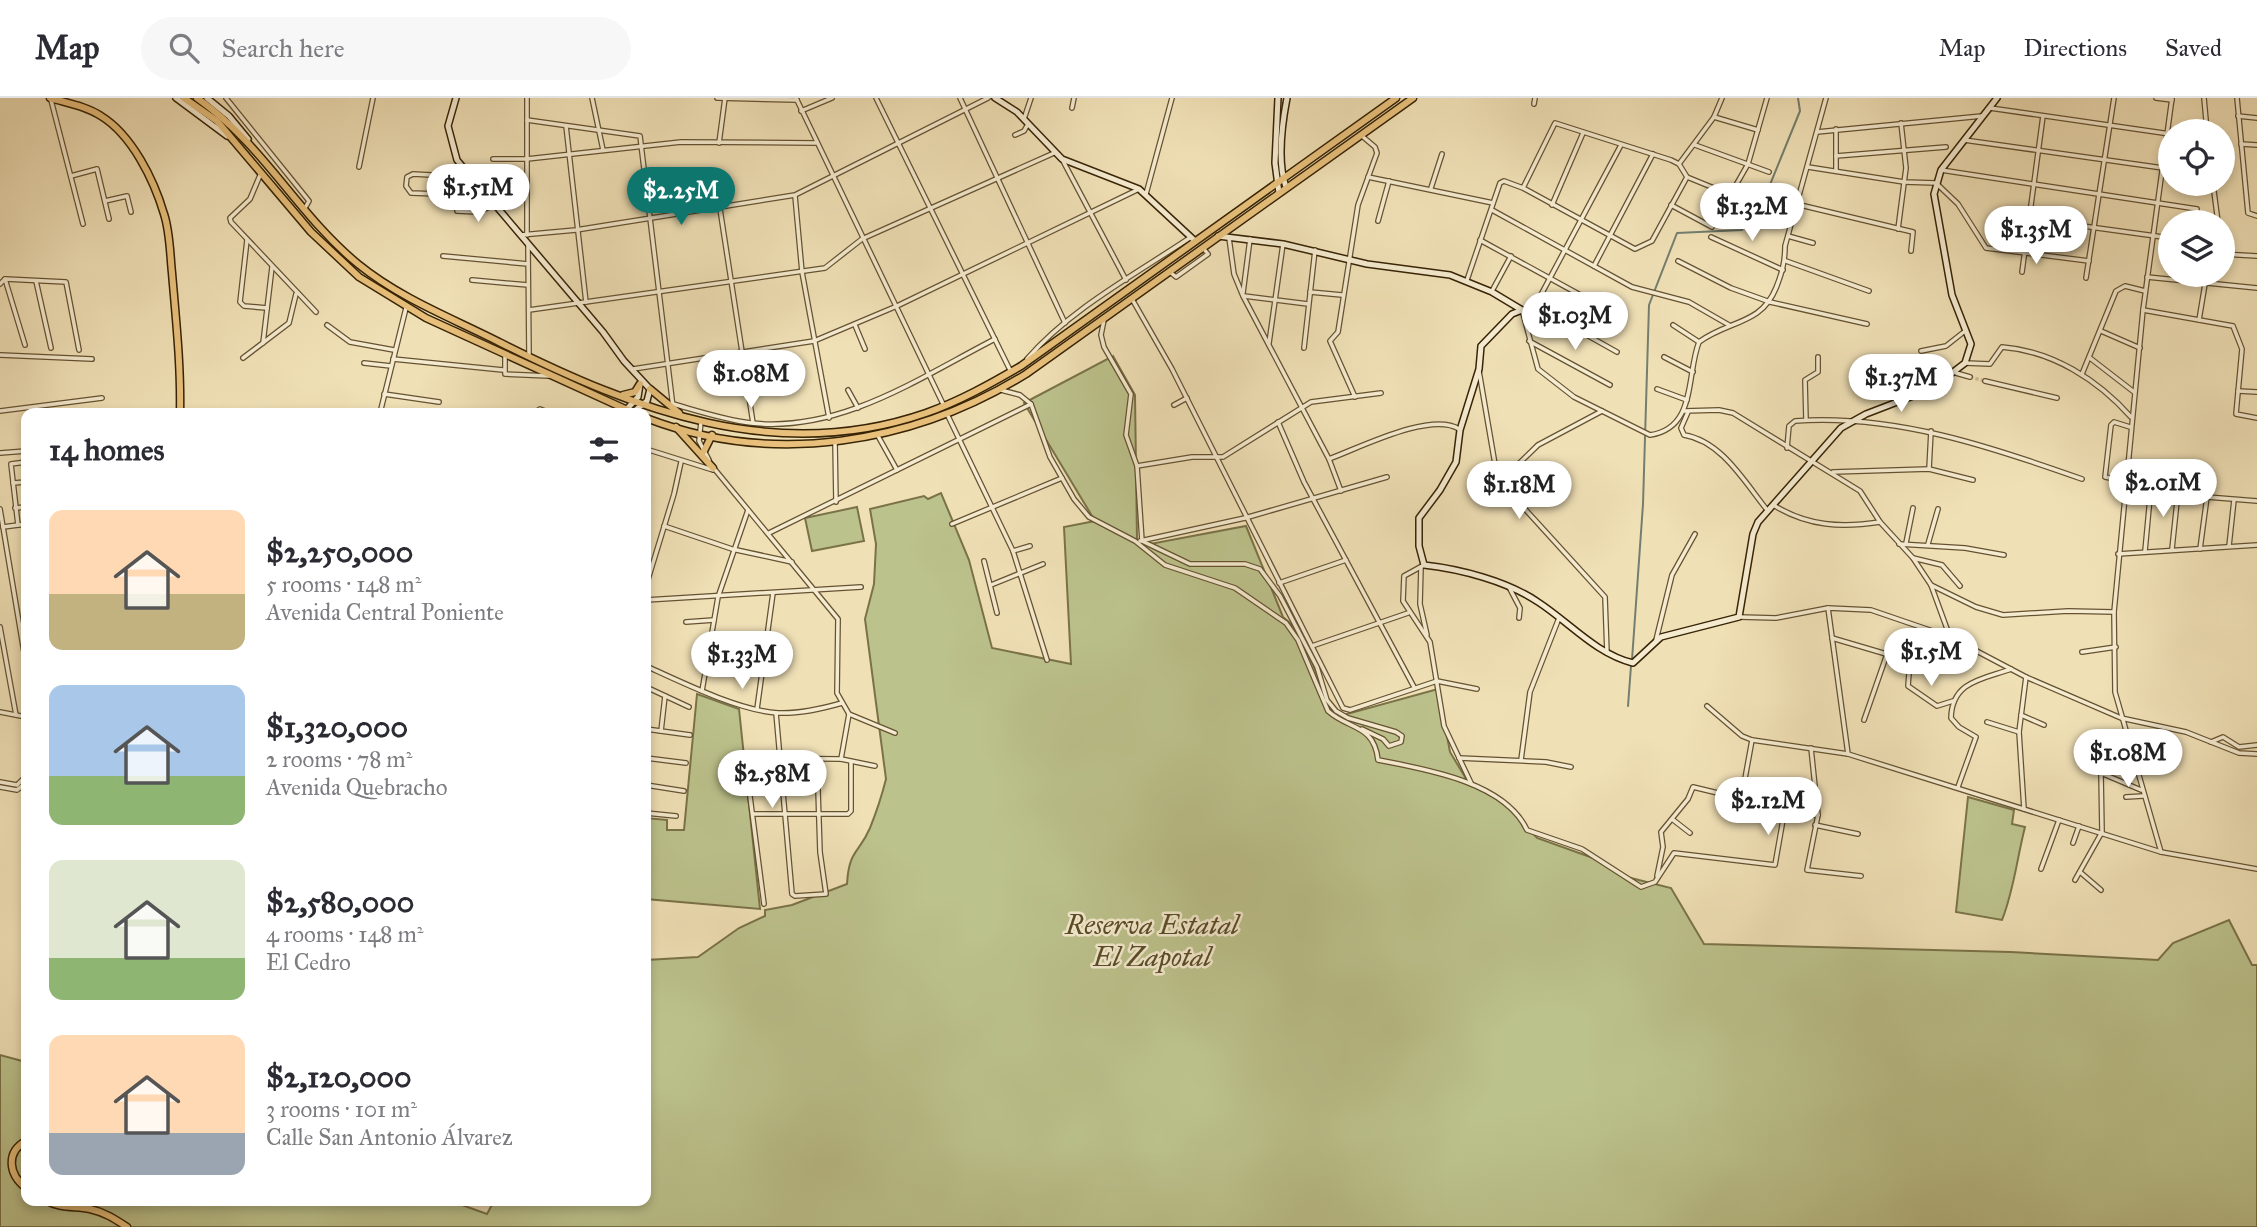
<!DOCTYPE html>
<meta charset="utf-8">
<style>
:root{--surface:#fff;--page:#f7f7f7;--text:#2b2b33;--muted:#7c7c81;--line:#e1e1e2;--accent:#0f766e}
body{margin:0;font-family:"IM FELL Great Primer",serif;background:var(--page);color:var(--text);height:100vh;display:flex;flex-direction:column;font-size:26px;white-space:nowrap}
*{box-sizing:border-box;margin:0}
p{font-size:23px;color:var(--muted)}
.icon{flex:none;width:38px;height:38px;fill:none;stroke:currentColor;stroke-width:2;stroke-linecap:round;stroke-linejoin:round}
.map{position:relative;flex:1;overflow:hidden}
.panel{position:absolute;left:21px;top:310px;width:630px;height:798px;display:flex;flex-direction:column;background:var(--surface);border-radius:14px;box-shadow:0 4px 10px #0003}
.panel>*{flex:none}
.buttons{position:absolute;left:2158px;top:21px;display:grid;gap:14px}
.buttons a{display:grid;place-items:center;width:77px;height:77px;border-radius:50%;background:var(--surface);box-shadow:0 4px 10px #0003;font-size:35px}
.price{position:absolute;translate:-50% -60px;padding:0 16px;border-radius:24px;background:#fff;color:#222;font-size:23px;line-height:46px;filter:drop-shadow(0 2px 4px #0008)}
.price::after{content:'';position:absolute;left:50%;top:42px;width:21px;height:16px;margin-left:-10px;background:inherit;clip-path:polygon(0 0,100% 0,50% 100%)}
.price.active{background:var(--accent);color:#fff}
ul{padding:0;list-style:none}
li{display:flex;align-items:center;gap:21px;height:175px;padding:0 28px}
li span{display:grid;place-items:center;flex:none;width:196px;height:140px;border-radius:14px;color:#555}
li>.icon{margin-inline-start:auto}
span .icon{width:84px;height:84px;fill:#fffc;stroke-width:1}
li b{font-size:30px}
h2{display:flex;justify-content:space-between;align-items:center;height:84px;padding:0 28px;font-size:30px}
header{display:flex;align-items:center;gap:42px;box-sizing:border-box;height:98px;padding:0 35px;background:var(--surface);border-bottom:2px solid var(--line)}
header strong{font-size:33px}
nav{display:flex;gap:38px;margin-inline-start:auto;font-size:24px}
.search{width:490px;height:63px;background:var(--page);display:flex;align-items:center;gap:18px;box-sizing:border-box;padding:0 24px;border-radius:38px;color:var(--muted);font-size:26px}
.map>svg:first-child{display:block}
.green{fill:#bcc28c;stroke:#7a7248;stroke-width:2}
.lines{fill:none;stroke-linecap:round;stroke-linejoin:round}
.stream{stroke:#747e6f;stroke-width:2}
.street-tunnel{stroke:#cbba93;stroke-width:3.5;stroke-dasharray:3.5 2;stroke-linecap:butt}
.street-casing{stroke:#655231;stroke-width:6}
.secondary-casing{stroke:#372305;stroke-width:8}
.primary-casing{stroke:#372305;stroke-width:9}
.street{stroke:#f5ebd0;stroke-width:3.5}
.secondary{stroke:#f5ebd0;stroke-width:5}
.primary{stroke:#e8c07b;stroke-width:6}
.labels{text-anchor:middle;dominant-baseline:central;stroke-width:5;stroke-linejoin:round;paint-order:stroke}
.park-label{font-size:28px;font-style:italic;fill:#584b27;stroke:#f5ebd0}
</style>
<header>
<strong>Map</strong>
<div class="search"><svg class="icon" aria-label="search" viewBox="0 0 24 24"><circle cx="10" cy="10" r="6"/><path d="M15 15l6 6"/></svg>Search here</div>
<nav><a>Map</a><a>Directions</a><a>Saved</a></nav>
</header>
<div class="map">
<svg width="2257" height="1129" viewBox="0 0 2257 1129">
<rect width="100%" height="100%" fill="#f0e0b6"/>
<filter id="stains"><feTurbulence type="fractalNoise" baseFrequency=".00286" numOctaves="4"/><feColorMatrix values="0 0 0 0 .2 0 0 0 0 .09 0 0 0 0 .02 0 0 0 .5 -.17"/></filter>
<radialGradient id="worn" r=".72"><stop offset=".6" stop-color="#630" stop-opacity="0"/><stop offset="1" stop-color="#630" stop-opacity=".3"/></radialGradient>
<g class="green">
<path d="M1113,258L1135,297L1137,442L1145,447L1246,428L1283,519C1314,542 1314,591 1340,618L1438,591L1450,654L1468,684L1506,706L1537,740L1593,760L1623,778L1671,790L1704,846L2011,854L2158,862L2173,845L2229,822L2252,867H2257V1129H0V957L26,964V1102H448L487,1116L494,1103L646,1102V862L698,859L739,830L765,818V812L792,807L847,786C849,751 859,756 870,730C876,715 882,697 886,681L865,521L874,486L876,446L870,411L924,398L928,401L941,395L969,462L992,550L1071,566L1064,429L1095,423L1024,305Z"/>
<polygon points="857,409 864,443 812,453 805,420"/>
<polygon points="697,596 739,611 760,811 646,801 646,720 667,722 667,732 684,732"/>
<path d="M1968,699L2014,712L2012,726L2025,729C2017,760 2014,792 2002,822L1956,814Z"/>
</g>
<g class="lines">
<g class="stream">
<polyline points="1632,562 1643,406 1649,207 1677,135 1742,132 1767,94 1800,13 1798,0"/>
<polyline points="1628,608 1631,568"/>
</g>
<polyline class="street-tunnel" points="1970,279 1985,283"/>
<defs>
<g id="street">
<polyline points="226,0 309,103 305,110"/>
<polyline points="592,0 603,52"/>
<polyline points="717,0 797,2"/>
<polyline points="796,0 944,308"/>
<polyline points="876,0 1011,274"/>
<polyline points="960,0 1065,225"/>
<polyline points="2156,0 2172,2"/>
<polyline points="2204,0 2207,33"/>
<polyline points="2237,0 2248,115 2257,118"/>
<polyline points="51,2 83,126"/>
<polyline points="1534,6 1535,0"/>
<polyline points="1072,10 1074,0"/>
<polyline points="1990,10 2170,36"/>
<polyline points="801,13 832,0"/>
<polyline points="2238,18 2257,20"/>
<polyline points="1714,19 1758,32"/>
<polyline points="1024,21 1031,0"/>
<polyline points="527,22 640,38 673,309"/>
<polyline points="566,28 586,204"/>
<polyline points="1817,34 1982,18"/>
<polyline points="1015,37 1024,33 1028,26"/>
<polyline points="1964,42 2170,71"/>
<polyline points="719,45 725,0"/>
<polyline points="2241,46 2257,47"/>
<path d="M1621,47L1535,208L1522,212L1538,271L1574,299L1650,337C1697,330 1686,277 1699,244C1729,222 1761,227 1776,190C1782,175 1785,164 1785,148L1826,0"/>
<polyline points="1695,47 1769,74"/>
<polyline points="1836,58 1946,49"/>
<polyline points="493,61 527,61 681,44 816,45"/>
<polyline points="1062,61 1126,182"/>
<polyline points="1679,66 1714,19 1722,0"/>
<polyline points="359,69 373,0"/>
<polyline points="461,69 449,78 413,76 407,79 406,88 411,95 438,96 465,73"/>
<polyline points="1808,69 1904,84 1936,85 1958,106 1986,150 2089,163"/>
<polyline points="1941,72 2197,111"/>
<polyline points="1836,73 1836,31"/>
<polyline points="261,75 250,101 230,120 231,124 316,214"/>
<polyline points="71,78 97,71 109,121"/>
<polyline points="1368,79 1493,105"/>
<polyline points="1687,79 1731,97"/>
<polyline points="2213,86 2218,124"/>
<polyline points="1431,90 1442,56"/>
<polyline points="1146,96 1172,0"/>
<polyline points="795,98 802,174 829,320"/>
<polyline points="105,103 127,98 131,114"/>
<polyline points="1796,106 1913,134 1911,153"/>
<polyline points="1552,107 1583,35"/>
<polyline points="1671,107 1712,129 1748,66 1767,0"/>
<polyline points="720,111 753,325"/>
<polyline points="1492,112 1632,189 1689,204 1729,227"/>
<polyline points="457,113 478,114 494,107"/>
<polyline points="1995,116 2170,140"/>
<polyline points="1378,123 1389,83"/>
<polyline points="1898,131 1906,70 1901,25"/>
<polyline points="521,137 576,132 795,97 988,0"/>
<polyline points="527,137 527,0"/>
<polyline points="1788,138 1813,145"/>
<polyline points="1711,139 1783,172"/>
<polyline points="1229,140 1234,176 1243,198 1329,361 1341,393"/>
<polyline points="247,142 240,204 244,208 267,210"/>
<polyline points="1480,142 1615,216"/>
<polyline points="528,148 529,257"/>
<polyline points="2222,156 2257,158"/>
<polyline points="443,158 528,166"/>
<polyline points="1678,163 1731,190 1770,204 1867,226"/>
<polyline points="1786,163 1869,193"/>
<polyline points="1594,168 1653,56"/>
<polyline points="1170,174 1176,179 1208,156 1203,150"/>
<polyline points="2022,174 2043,18"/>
<polyline points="2147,179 2257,190"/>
<polyline points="2086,180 2114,0"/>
<polyline points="5,181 25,247"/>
<polyline points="472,182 528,187"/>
<polyline points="1467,182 1500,85 1504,83 1523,90 1635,151 1652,143 1687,79 1679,66 1671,62 1555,25 1523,90"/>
<polyline points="36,183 51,250"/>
<polyline points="0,186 5,181 66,184 79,252"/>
<polyline points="1492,193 1511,158"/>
<polyline points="1310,194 1342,197"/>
<polyline points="1243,195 1250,141"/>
<polyline points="1244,198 1308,206"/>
<polyline points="1132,201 1172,271 1343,610 1350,612 1437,583 1477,591"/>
<polyline points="1535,208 1617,254"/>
<polyline points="529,212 825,170 862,141 1054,55"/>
<polyline points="2143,212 2233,228 2242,251 2236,316 2257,320"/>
<polyline points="1104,222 1101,237 1104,249 1131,296 1126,337 1137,368 1142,443 1190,466 1245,466 1260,471 1280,498 1317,569 1327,602 1336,613 1348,620 1396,634 1402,638 1401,644 1389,648 1383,641 1362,631"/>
<polyline points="2199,222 2205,186"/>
<polyline points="327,227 350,244 394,252"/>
<polyline points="855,227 865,251"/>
<polyline points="1673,227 1699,244"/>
<polyline points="2101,233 2140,250"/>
<polyline points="1529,243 1610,287"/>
<polyline points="263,245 272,169"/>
<polyline points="1269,245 1283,146"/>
<polyline points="1304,250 1315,152"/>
<polyline points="1921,253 1946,248 1965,233"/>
<polyline points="505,256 505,276 549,278"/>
<polyline points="0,257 92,261"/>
<polyline points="1664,259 1693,274"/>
<polyline points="243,260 289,225 296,196"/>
<polyline points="2090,260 2134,294"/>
<polyline points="393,261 503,272"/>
<path d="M1027,261C1070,211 1136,176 1191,139"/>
<polyline points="364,265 391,268"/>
<path d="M1965,265L1990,266L2002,249C2053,253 2098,282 2131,319"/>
<polyline points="633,271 814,243 897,208 1139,91"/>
<polyline points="1479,273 1496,372 1501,383 1524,410 1605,499 1607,555"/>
<polyline points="1956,275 1970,279"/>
<polyline points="2082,276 2116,193 2125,188 2145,193"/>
<polyline points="1985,283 2057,300"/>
<polyline points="1894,285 1929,290"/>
<polyline points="1657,291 1687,302"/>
<polyline points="848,292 858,310"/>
<path d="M1001,292L1020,297L1031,306L1050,359L1074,401L1089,419L1135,443L1165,467L1235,490L1286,525L1298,542L1328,613C1349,632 1374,626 1378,662C1425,671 1505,684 1527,732L1582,751L1641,789L1655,784L1674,755L1775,767L1784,716L1818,717"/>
<polyline points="2238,293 2257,294"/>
<polyline points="384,296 439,304"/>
<polyline points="1355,299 1330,243 1338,234 1358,107 1377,55 1375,49 1362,38"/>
<path d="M673,306C698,313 725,322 751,325C840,335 919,280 995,241"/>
<polyline points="1174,307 1187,300"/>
<polyline points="0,313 102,300"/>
<polyline points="1684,313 1719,312 1733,315 1860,393 1880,424 1913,460 1931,487 1950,539"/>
<path d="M1688,314L1681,330L1684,337C1722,343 1745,385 1768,413"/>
<polyline points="380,315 406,210"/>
<polyline points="534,315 540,311 550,315"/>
<polyline points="948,318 1013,453 1047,562"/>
<polyline points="1806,322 1805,282 1818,274 1818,259"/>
<polyline points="701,324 699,343 709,362"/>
<polyline points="1278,324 1304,384 1414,589"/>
<polyline points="2130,329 2114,324 2111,327 2105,379 2207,399 2257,403"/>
<polyline points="878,338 897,372"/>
<polyline points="835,344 836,404"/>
<path d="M1787,350L1789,328L1795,323C1894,316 1989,348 2082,381"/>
<polyline points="646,351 713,372"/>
<polyline points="0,355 26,353"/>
<path d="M1329,361C1359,350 1431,313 1459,331"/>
<polyline points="712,368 838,521 837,595 849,616 895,635"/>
<polyline points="1137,368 1192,359 1223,359 1311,304 1381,295"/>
<polyline points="1929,371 1931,333"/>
<polyline points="1833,374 1929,371 1973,382"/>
<polyline points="1501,383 1538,347 1602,313"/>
<polyline points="13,385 26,384"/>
<path d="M1775,408C1808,428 1841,430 1880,424"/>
<polyline points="15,410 26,409"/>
<polyline points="0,411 26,566"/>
<polyline points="952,426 1062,380"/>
<polyline points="18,427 11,366 26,364"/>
<polyline points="664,428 732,451 792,464"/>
<polyline points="3,429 26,426"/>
<polyline points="769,435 1031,306"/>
<polyline points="1140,443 1245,420 1387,379"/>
<polyline points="1906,445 1913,410"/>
<polyline points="1899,446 1965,450 2004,457"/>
<polyline points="1928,446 1938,411"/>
<polyline points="2229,448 2234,402"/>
<polyline points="2172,451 2178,394"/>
<polyline points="2200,451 2207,399"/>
<polyline points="1013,453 1030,448"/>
<polyline points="2145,453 2151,389"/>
<polyline points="2118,456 2257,447"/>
<polyline points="1913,460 1942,467 1960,488"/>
<polyline points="984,463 997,515"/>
<polyline points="1424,467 1404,478 1403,503 1430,544 1444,628 1471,685"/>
<polyline points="1421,469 1420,506 1427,537"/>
<polyline points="1279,485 1346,462"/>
<polyline points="991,487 1043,466"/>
<polyline points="1931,487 1976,509 2003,517 2068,513 2114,514"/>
<polyline points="646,488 674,396 681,364"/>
<polyline points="1510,491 1520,510 1519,520"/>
<polyline points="646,502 861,489"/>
<polyline points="1828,510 1848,656"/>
<polyline points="1739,519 1776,520 1828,510 1871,512 1950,539 2026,579 2121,620 2186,634 2239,655 2257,656"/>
<polyline points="686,524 714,522"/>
<polyline points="0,529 16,617"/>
<polyline points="1832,540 1910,563 1908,588 1937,608 1953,603"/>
<polyline points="1656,542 1672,477 1695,436"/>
<polyline points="710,548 767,553"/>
<polyline points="1312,548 1408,515"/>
<polyline points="2082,554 2116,549"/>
<path d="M646,568C681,584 740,613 778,615C800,616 821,611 842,605"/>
<polyline points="705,573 724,575"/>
<polyline points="646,589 689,609"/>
<polyline points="702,593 718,499 748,412"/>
<polyline points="1707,608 1742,638 1752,642 1848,656 2161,754 2257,771"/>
<polyline points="757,611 773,495"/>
<polyline points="0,614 26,619"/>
<polyline points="776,615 792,796 795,798 826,796 820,754 817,661"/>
<polyline points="2021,617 2044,627"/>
<polyline points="1864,622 1887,556"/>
<polyline points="1987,624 2019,634"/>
<polyline points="646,631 690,637"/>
<polyline points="661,633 665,598"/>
<polyline points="2211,644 2223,639 2239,649 2257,647"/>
<polyline points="1811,650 1818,717 1807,772 1861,778"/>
<polyline points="2097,654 2102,656 2130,648"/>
<polyline points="646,660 686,665"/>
<polyline points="1459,660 1546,664 1571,669"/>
<polyline points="841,661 849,616"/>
<polyline points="1521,662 1530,594 1559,520"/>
<polyline points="0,684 17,687 26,678"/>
<polyline points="646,687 684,693"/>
<polyline points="0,689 17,692 26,685"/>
<path d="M1958,689L1976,639L1959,629L1951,620C1952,583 1983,581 2011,571"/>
<polyline points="2126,699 2143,698"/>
<polyline points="2024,711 2019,634 2026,579"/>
<polyline points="646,715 676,718"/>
<polyline points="753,716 848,716 851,713 851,664"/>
<polyline points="1672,721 1690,735"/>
<polyline points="1815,727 1858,736"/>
<polyline points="2073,745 2079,728"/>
<polyline points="2161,754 2115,594 2114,514 2143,212 2172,0"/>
<polyline points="2041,771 2059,722"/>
<polyline points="2080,774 2101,792"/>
<polyline points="1657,778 1663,749 1661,734 1688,701 1693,689 1726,697 1744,686 1752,642"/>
<polyline points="2075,782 2102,734 2101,675 2141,692"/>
<polyline points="764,806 745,660 841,661 875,668"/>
</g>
<g id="secondary">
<polyline points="176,0 227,38"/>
<polyline points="207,0 229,18 248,41"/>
<polyline points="456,0 448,28 457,62 603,234 624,263 650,291 647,303 632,315"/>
<polyline points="995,0 1017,14 1062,61 1139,91 1194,142"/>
<polyline points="1278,0 1275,65 1279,95"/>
<path d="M1286,89C1277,64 1282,26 1287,0"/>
<polyline points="1218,138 1283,146 1367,166 1450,177 1492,194 1522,212"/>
<path d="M1522,212L1512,216L1481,248L1479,271L1460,332L1456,364L1440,392L1419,420V448L1424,467C1460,471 1507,483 1538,504C1569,524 1596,556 1633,565L1661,539L1739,519L1753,436L1758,424L1841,330L1866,316L1931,291L1965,265L1971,246L1952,197L1934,96L1941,72L1997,0"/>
<polyline points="626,312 638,299 640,286"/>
</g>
<g id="primary">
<path d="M50,0C67,5 86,8 101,18C132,37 154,82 164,116C170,134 170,156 172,175C176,222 181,268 180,315"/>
<polyline points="184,0 217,23 311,134 359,179 426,220 634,315"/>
<path d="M197,0C264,47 297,116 358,166C401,201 452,220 501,245C635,312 776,367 926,315C960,303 990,286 1021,268L1396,0"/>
<polyline points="650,291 679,315"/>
<polyline points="623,297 635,294 640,286"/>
<path d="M646,320C773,369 913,346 1026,276L1413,0"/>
<polyline points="676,329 713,370"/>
<polyline points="704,353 712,337"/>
<path d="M26,1043C6,1054 8,1076 26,1090"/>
<path d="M45,1102C60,1111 74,1108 90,1111C104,1114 115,1121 127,1129"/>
</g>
</defs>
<use href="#street" class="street-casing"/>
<use href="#secondary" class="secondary-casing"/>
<use href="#primary" class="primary-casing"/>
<use href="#street" class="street"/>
<use href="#secondary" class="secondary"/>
<use href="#primary" class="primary"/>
</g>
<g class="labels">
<g class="park-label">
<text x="1152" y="826">Reserva Estatal<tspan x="1152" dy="32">El Zapotal</tspan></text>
</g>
</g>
<rect width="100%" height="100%" filter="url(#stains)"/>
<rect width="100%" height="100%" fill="url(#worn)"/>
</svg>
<div class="buttons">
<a><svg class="icon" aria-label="locate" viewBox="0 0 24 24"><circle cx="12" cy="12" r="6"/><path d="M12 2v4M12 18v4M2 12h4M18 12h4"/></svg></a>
<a><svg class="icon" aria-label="layers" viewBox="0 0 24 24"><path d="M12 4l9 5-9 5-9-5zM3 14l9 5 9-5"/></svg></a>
</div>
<b class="price" style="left:478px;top:126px">$1.51M</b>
<b class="price active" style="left:681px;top:129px">$2.25M</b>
<b class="price" style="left:1752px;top:145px">$1.32M</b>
<b class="price" style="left:2036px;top:168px">$1.35M</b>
<b class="price" style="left:1575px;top:254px">$1.03M</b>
<b class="price" style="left:751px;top:312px">$1.08M</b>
<b class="price" style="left:1901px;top:316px">$1.37M</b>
<b class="price" style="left:2163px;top:421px">$2.01M</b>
<b class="price" style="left:1519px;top:423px">$1.18M</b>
<b class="price" style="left:1931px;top:590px">$1.5M</b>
<b class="price" style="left:742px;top:593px">$1.33M</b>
<b class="price" style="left:2128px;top:691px">$1.08M</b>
<b class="price" style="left:772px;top:712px">$2.58M</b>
<b class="price" style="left:1768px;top:739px">$2.12M</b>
<section class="panel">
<h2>14 homes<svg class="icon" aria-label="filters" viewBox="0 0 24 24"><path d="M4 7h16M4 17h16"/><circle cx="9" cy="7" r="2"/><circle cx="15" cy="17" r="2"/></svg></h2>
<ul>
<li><span style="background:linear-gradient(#ffd9b3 60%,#c2b280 0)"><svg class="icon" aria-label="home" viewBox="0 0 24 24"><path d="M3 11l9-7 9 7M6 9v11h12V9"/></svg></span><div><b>$2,250,000</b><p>5 rooms · 148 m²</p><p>Avenida Central Poniente</p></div></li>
<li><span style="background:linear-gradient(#a9c7e8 65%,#8fb573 0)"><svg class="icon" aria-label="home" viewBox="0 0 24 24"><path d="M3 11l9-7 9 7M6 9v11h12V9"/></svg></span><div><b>$1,320,000</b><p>2 rooms · 78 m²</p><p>Avenida Quebracho</p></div></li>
<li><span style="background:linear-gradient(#dfe7d0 70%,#8fb573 0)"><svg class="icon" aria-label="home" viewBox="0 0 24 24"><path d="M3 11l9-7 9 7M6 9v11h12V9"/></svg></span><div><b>$2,580,000</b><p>4 rooms · 148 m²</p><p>El Cedro</p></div></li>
<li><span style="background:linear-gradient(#ffd9b3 70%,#9aa5b1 0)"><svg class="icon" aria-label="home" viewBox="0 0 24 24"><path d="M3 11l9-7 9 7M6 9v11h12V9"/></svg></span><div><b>$2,120,000</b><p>3 rooms · 101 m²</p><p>Calle San Antonio Álvarez</p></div></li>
</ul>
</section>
</div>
